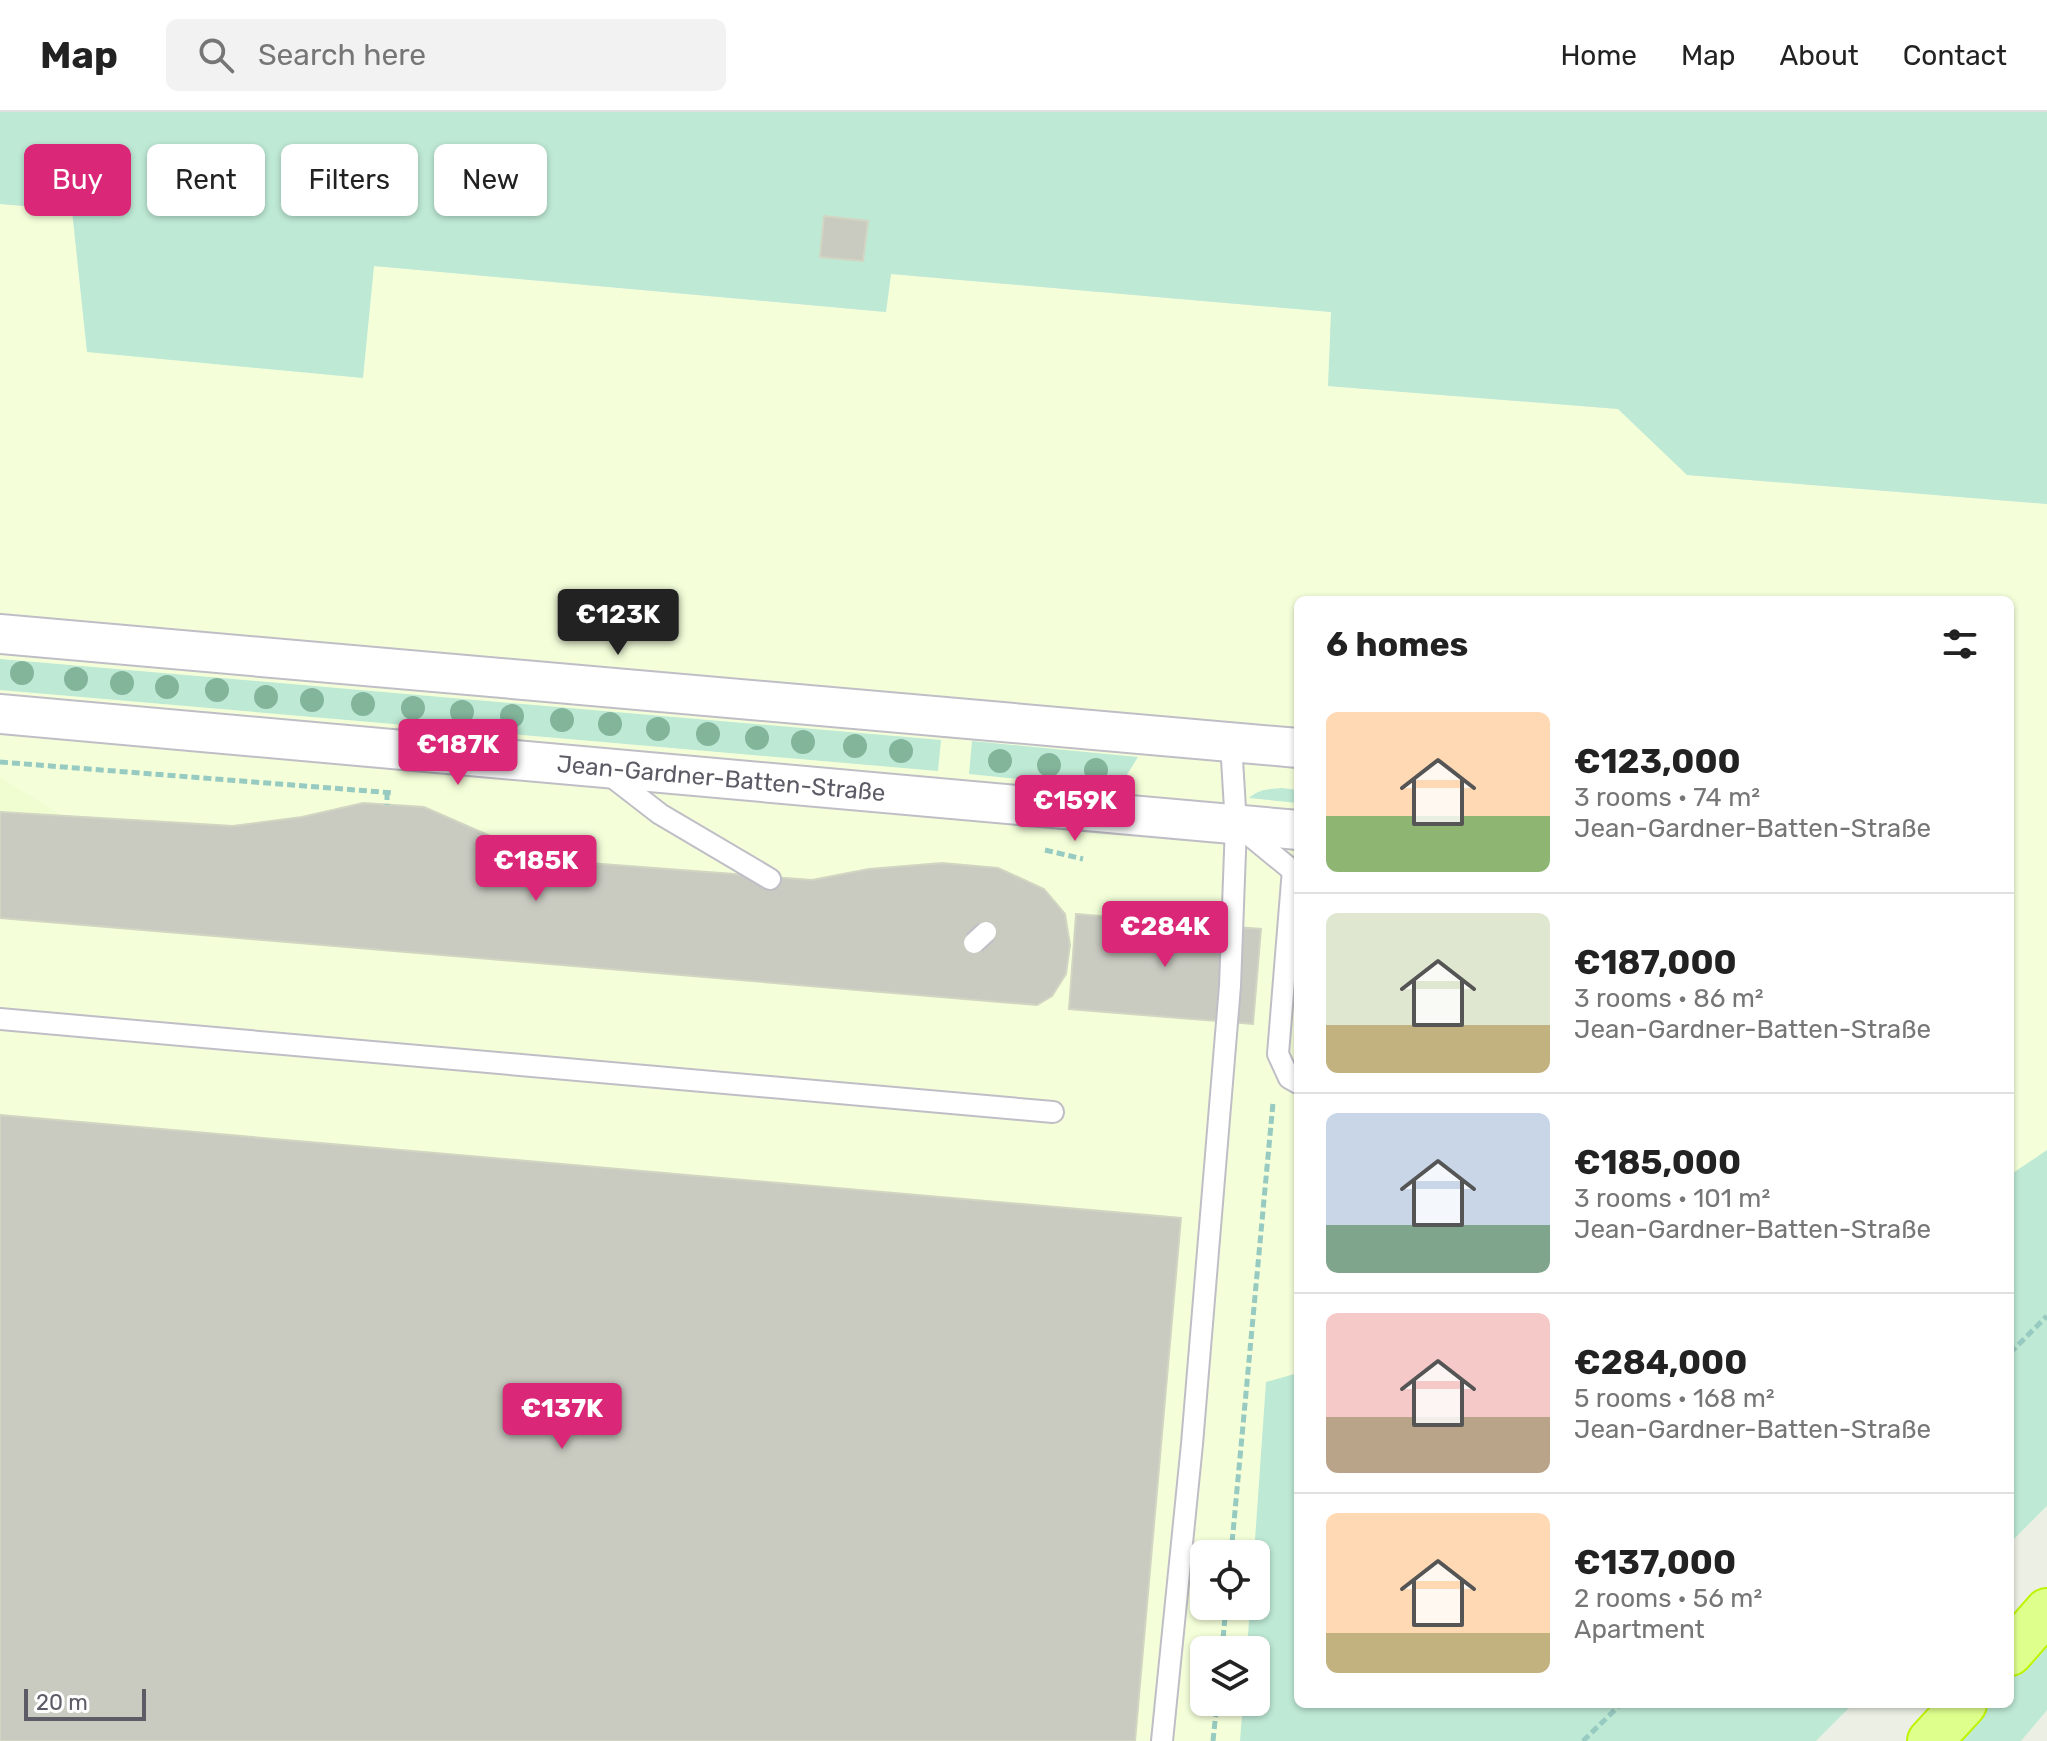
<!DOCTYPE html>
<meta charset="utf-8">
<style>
:root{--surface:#fff;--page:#f2f2f2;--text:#222;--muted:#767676;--line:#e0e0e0;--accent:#db2777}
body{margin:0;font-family:Rubik,sans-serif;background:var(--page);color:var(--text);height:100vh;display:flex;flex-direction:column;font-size:30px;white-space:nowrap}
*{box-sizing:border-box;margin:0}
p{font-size:26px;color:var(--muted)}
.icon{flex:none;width:44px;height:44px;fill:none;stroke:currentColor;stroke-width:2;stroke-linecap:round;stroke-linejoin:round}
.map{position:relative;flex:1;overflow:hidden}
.panel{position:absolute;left:1294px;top:484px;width:720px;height:1112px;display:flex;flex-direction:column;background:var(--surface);border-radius:12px;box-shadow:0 2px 6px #0004}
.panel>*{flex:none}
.top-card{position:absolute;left:24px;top:32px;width:760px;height:72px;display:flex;gap:16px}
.buttons{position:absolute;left:1190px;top:1428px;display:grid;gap:16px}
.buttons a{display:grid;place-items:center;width:80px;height:80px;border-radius:12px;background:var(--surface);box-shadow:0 2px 6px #0004;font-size:40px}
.scale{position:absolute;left:24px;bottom:20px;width:122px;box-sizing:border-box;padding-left:8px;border:4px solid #5d5c66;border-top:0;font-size:22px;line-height:28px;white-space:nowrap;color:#5d5c66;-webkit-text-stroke:6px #fff;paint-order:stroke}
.price{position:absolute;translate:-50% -68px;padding:0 18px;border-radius:8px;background:var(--accent);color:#fff;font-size:26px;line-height:52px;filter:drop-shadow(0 2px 4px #0008)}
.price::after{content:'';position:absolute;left:50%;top:48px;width:24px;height:18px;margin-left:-12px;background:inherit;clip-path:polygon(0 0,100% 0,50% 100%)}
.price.selected{background:#222;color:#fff}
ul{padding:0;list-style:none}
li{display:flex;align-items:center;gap:24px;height:200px;padding:0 32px}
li+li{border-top:2px solid var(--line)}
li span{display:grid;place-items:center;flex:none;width:224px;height:160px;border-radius:12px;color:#555}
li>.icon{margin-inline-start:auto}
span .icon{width:96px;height:96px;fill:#fffc;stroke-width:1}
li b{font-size:34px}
h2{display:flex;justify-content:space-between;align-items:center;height:96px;padding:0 32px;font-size:34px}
.tag{padding:0 28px;border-radius:12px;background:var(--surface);box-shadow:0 2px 6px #0004;font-size:28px;line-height:72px}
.tag.selected{background:var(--accent);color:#fff}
header{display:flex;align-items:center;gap:48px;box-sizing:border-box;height:112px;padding:0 40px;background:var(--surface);border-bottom:2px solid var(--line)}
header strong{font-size:38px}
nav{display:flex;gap:44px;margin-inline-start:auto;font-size:28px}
.search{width:560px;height:72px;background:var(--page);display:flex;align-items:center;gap:20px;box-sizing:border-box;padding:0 28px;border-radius:12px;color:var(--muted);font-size:30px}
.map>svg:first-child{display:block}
.commercial{fill:#f4ffda;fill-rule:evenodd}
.green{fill:#bee9d5}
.sand{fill:#f0fdd1}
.building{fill:#c9cbc1;stroke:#d1d5c2;stroke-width:2}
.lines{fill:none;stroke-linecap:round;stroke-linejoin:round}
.lane-casing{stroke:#bfbec6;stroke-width:24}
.street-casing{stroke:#bfbec6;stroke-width:42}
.highway-casing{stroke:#bef400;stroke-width:48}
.path{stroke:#97cac1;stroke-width:5;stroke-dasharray:8 4;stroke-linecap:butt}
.lane{stroke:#fff;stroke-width:20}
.street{stroke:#fff;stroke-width:38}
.highway{stroke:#dfff8c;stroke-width:44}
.lane-bridge-casing{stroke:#bfbec6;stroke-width:24;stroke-linecap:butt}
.lane-bridge{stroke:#fff;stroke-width:20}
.tree{fill:#83b59b}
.labels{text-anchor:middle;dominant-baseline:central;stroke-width:8;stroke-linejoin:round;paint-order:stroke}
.street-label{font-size:24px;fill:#5d5c66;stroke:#fff}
</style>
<header>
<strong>Map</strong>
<div class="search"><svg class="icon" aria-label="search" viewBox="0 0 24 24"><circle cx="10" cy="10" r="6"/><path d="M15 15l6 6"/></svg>Search here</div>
<nav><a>Home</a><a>Map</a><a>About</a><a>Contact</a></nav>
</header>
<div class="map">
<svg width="2047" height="1629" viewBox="0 0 2047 1629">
<rect width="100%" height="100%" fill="#ecf0e4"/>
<path class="commercial" d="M0,92L72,98L87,239L374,154L886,200L891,162L1331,200L1329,274L1618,297L1688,363L2047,392V1394L2010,1431V488H1298V1592H1853L1816,1629H0ZM1204,1442H1256V1494H1204ZM1204,1538H1256V1590H1204Z"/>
<g class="green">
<polygon points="0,0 2047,0 2047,392 1687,363 1618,297 1328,274 1331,200 891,162 886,200 374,154 363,266 87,240 72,98 0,92"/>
<polygon points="0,547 941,628 938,659 0,578"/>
<polygon points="972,629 1138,645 1118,677 969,662"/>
<path d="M1282,676L1298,678V691L1249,686C1259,677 1269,677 1282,676Z"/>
<polygon points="2047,1038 2047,1394 2010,1431 2010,1063"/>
<polygon points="1298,1261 1298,1592 1853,1592 1816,1629 1240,1629 1243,1590 1256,1590 1256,1538 1247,1538 1250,1494 1256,1494 1256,1442 1254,1442 1266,1270"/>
<polygon points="2047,1525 2047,1598 2021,1629 1952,1629 1986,1592 2010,1592 2010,1565"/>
</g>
<polygon class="sand" points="0,665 62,704 0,700"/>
<g class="building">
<polygon points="824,104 868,109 863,149 820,145"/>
<polygon points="363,691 424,695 513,734 562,749 812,768 869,757 942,751 998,756 1044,777 1065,802 1070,833 1066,862 1052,884 1037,893 0,806 0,700 233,714 302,705"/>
<polygon points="1076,802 1261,817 1253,912 1069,897"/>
<polygon points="0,1003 1181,1106 1135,1629 0,1629"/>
</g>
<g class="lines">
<defs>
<g id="lane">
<polyline points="607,661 660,702 770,767"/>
<polyline points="1243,718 1298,763"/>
<polyline points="1293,757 1278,942 1289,966 1298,971"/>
<polyline points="0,907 1053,1000"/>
<polyline points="1162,1629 1192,1332 1230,874 1236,713 1231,631"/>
</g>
<g id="street">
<polyline points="0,522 1298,636"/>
<path id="s1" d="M0,602L1298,718"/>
</g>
<g id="highway">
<polyline points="2010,1541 2047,1499"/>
<polyline points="1930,1629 1964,1592"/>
</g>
</defs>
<use href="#lane" class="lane-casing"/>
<use href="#street" class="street-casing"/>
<use href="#highway" class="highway-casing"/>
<g class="path">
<polyline points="0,650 394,681"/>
<polyline points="387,680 387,693"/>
<polyline points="1045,738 1083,747"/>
<polyline points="2010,1241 2047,1204"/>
<polyline points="1231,1442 1273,991"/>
<polyline points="1222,1538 1226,1494"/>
<polyline points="1213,1629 1217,1590"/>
<polyline points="1583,1629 1621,1592"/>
</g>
<use href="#lane" class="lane"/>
<use href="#street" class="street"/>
<use href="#highway" class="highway"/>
<defs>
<polyline id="lane-bridge" points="974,831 986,820"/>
</defs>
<use href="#lane-bridge" class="lane-bridge-casing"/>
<use href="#lane-bridge" class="lane-bridge"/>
</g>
<g class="tree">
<circle cx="22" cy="561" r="12"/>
<circle cx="76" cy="567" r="12"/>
<circle cx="122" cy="571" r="12"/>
<circle cx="167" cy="575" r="12"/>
<circle cx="217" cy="578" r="12"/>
<circle cx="266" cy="585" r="12"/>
<circle cx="312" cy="588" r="12"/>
<circle cx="363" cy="592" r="12"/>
<circle cx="413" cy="596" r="12"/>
<circle cx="462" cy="600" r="12"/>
<circle cx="512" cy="604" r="12"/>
<circle cx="562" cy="608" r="12"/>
<circle cx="610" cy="612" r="12"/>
<circle cx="658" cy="617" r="12"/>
<circle cx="708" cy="622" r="12"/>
<circle cx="757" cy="626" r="12"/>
<circle cx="803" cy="630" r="12"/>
<circle cx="855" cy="634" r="12"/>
<circle cx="901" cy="639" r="12"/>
<circle cx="1000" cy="649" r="12"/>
<circle cx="1049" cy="653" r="12"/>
<circle cx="1096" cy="658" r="12"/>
</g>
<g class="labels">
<g class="street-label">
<text stroke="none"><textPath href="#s1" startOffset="724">Jean-Gardner-Batten-Straße</textPath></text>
</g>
</g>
</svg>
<div class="buttons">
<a><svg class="icon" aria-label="locate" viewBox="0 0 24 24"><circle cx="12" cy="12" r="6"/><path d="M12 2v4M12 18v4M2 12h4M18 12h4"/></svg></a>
<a><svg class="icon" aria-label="layers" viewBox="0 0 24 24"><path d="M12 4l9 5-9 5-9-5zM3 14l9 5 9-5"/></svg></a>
</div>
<div class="scale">20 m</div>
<b class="price selected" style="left:618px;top:545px">€123K</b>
<b class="price" style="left:458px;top:675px">€187K</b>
<b class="price" style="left:1075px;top:731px">€159K</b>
<b class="price" style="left:536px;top:791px">€185K</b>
<b class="price" style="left:1165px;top:857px">€284K</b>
<b class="price" style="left:562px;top:1339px">€137K</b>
<div class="top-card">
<a class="tag selected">Buy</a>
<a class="tag">Rent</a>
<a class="tag">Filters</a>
<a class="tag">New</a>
</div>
<section class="panel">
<h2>6 homes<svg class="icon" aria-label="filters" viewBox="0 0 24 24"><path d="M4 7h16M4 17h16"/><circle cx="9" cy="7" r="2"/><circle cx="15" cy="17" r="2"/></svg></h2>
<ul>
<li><span style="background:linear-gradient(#ffd9b3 65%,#8fb573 0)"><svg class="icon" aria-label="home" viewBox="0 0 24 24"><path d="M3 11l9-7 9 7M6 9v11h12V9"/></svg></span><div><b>€123,000</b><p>3 rooms · 74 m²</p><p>Jean-Gardner-Batten-Straße</p></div></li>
<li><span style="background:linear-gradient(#dfe7d0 70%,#c2b280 0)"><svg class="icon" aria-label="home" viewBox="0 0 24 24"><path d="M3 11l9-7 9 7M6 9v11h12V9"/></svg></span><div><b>€187,000</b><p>3 rooms · 86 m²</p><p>Jean-Gardner-Batten-Straße</p></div></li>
<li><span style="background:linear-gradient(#c9d6e8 70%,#7fa58c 0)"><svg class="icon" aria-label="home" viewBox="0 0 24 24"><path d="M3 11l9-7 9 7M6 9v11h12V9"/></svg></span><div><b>€185,000</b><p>3 rooms · 101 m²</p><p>Jean-Gardner-Batten-Straße</p></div></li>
<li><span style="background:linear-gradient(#f6c9c9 65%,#b9a48a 0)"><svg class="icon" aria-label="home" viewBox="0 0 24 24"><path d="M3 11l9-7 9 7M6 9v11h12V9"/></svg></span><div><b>€284,000</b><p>5 rooms · 168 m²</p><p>Jean-Gardner-Batten-Straße</p></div></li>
<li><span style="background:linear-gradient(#ffd9b3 75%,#c2b280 0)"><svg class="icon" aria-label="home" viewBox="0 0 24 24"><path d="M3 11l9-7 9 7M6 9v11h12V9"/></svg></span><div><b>€137,000</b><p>2 rooms · 56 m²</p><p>Apartment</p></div></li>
</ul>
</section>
</div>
